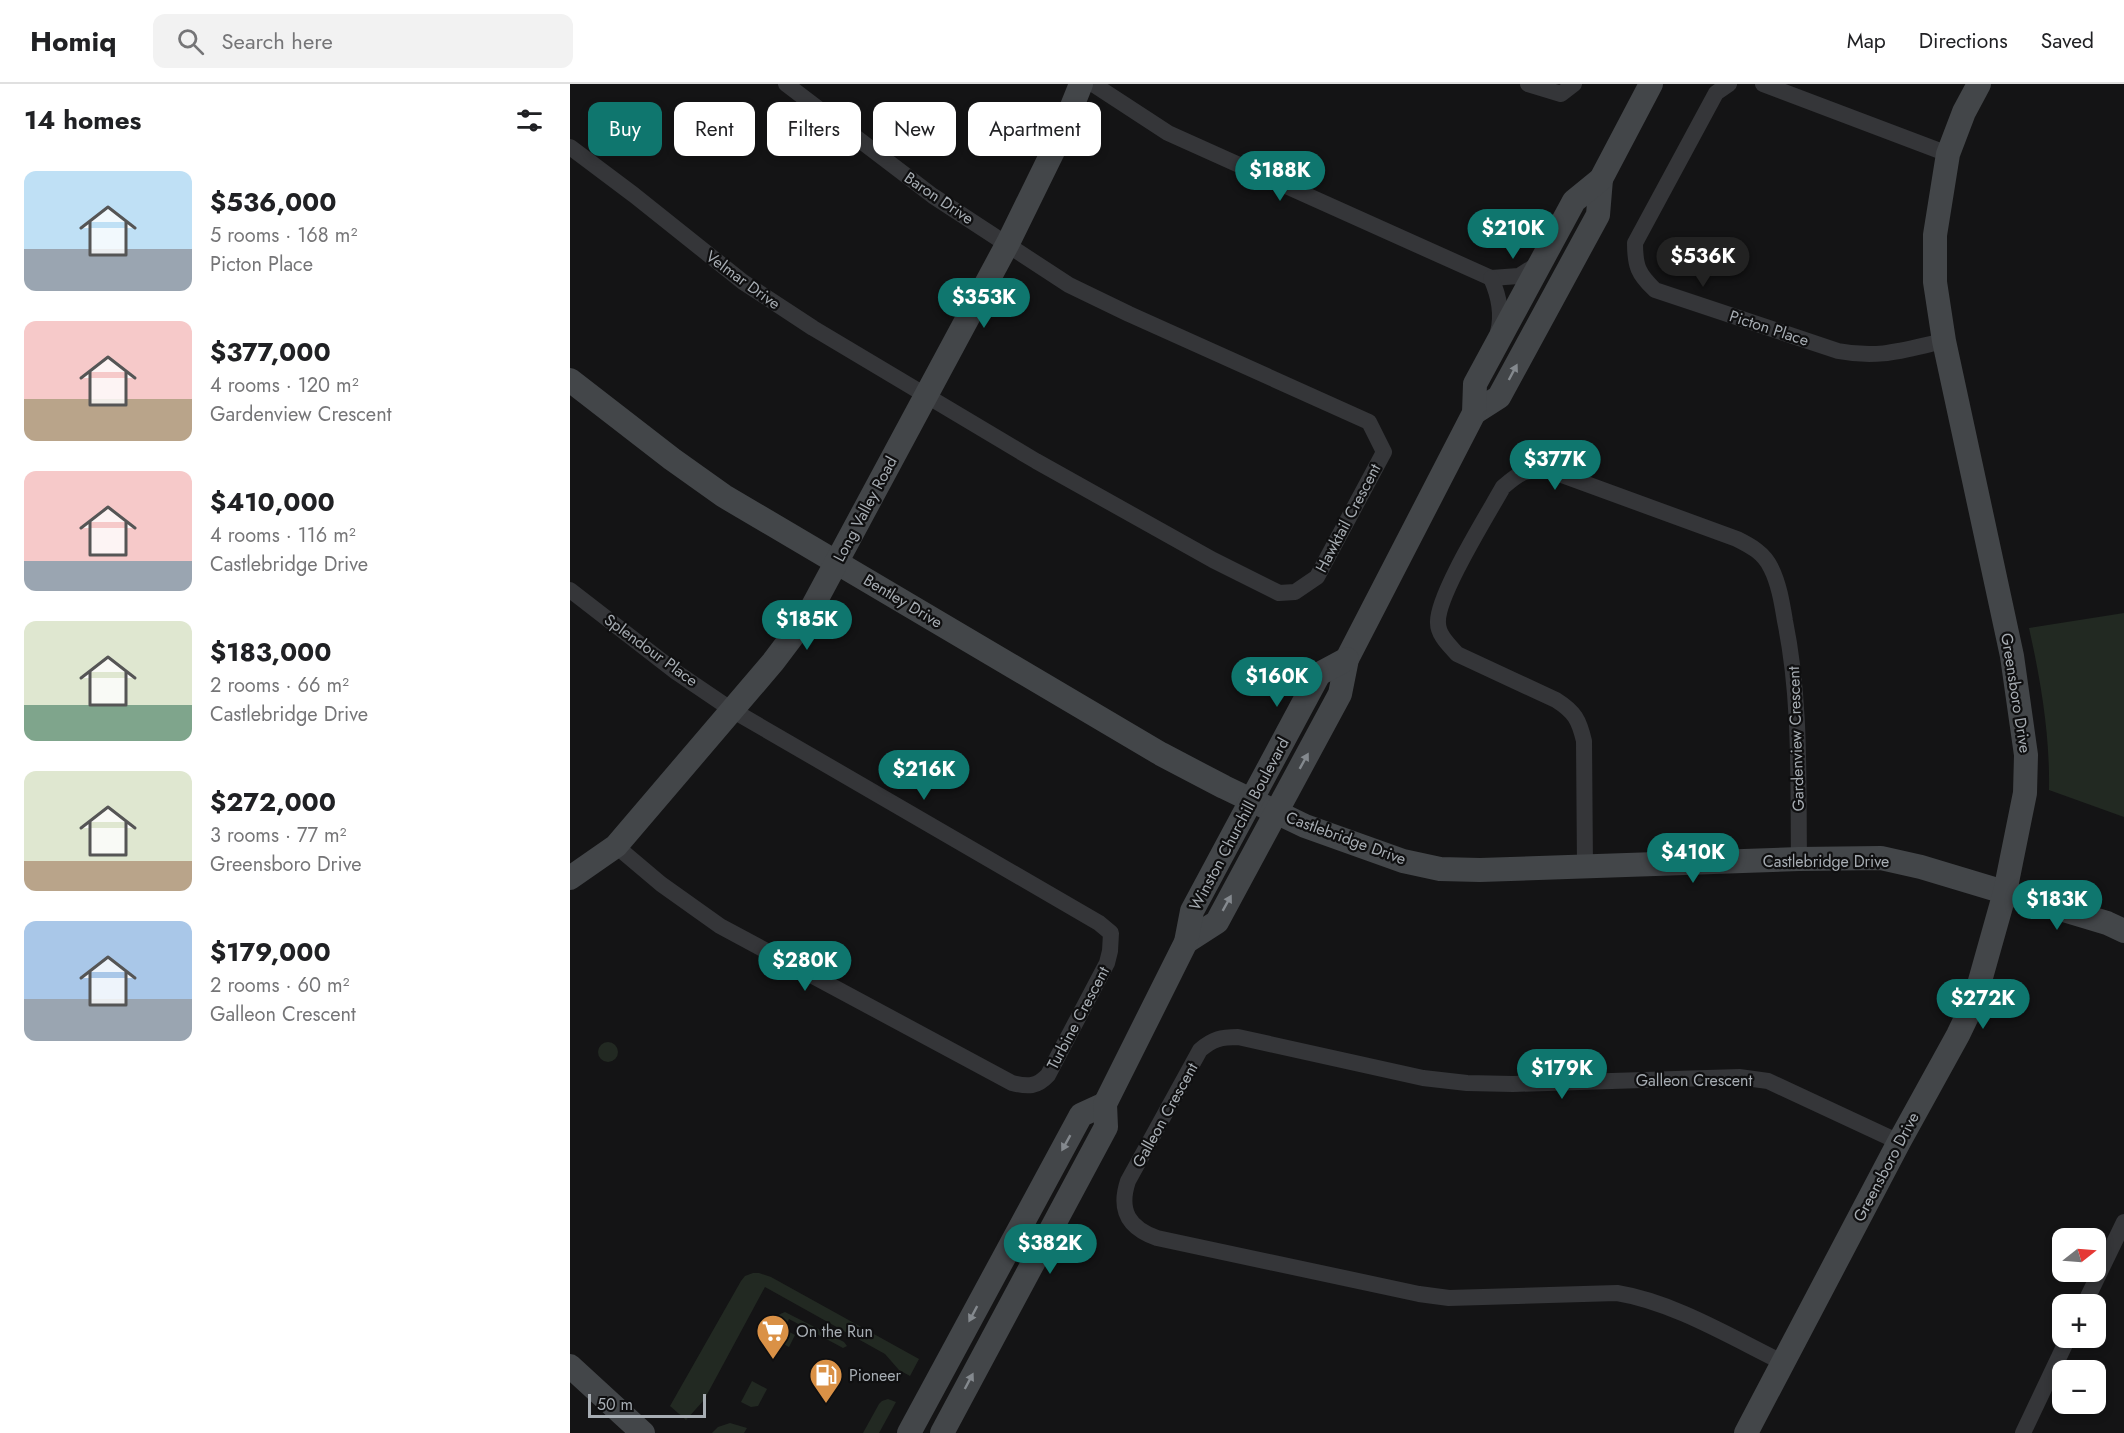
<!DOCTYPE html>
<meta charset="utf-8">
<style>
:root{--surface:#fff;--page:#f2f2f2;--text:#202124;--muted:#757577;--line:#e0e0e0;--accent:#0f766e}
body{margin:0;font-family:Jost,sans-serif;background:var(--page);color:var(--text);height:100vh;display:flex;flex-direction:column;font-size:22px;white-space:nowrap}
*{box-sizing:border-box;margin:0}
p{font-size:20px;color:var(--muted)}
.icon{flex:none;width:33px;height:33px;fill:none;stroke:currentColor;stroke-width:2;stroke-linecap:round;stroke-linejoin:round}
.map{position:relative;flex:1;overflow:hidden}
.side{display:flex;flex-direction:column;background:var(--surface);width:570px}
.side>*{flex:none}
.hud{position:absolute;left:18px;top:18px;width:570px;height:54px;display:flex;gap:12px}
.needle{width:39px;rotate:73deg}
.fabs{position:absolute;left:1482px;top:1144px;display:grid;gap:12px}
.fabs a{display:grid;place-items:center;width:54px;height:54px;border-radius:12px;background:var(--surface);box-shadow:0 3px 9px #0003;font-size:30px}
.scale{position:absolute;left:18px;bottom:15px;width:118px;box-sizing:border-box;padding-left:6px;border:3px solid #a7adb3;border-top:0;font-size:16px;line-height:21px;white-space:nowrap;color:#a7adb3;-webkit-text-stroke:4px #0f0f10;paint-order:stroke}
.price{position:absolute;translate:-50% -51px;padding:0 14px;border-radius:21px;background:var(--accent);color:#fff;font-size:20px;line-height:39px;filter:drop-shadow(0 2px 3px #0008)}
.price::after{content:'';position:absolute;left:50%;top:36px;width:18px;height:14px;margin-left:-9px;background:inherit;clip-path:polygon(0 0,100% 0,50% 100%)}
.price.active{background:#222;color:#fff}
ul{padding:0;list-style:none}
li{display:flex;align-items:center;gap:18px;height:150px;padding:0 24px}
li span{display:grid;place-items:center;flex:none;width:168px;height:120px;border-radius:12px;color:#555}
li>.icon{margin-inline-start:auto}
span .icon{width:72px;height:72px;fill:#fffc;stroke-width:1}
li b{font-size:26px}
h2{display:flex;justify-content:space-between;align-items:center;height:72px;padding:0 24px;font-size:26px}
.tag{padding:0 21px;border-radius:12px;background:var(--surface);box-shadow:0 3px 9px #0003;font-size:21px;line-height:54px}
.tag.active{background:var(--accent);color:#fff}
header{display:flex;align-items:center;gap:36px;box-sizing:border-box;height:84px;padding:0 30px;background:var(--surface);border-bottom:2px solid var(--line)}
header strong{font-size:28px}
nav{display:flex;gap:33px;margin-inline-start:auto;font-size:21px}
.search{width:420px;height:54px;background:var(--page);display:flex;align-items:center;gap:15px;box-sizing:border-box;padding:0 21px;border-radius:12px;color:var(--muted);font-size:22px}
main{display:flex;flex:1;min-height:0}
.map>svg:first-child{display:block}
.green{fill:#222922}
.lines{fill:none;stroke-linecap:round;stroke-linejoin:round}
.street{stroke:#353639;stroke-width:16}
.secondary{stroke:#434649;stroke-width:24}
.oneway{fill:#84898e}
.labels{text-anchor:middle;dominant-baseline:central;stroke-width:4.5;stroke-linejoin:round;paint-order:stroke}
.street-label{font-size:16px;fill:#a7adb3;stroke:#0f0f10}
.poi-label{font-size:16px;fill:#a7adb3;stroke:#0f0f10;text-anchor:start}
</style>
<header>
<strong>Homiq</strong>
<div class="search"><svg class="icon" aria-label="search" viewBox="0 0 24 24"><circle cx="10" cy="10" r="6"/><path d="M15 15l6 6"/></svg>Search here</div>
<nav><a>Map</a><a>Directions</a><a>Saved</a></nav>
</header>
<main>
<section class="side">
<h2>14 homes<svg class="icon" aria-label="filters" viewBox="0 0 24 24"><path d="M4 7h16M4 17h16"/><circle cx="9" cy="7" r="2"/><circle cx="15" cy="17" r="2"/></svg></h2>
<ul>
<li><span style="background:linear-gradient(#bfe0f5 65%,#9aa5b1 0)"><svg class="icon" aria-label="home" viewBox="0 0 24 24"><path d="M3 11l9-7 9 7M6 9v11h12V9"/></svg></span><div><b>$536,000</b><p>5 rooms · 168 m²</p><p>Picton Place</p></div></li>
<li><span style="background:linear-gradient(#f6c9c9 65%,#b9a48a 0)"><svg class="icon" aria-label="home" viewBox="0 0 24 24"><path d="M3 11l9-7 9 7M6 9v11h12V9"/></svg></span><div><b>$377,000</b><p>4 rooms · 120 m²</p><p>Gardenview Crescent</p></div></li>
<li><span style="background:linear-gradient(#f6c9c9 75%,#9aa5b1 0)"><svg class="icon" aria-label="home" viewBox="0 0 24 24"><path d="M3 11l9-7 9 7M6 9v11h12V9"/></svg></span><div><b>$410,000</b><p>4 rooms · 116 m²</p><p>Castlebridge Drive</p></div></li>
<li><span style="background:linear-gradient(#dfe7d0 70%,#7fa58c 0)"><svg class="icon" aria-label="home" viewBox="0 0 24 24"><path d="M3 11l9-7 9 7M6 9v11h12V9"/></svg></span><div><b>$183,000</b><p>2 rooms · 66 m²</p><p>Castlebridge Drive</p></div></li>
<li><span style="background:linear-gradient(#dfe7d0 75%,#b9a48a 0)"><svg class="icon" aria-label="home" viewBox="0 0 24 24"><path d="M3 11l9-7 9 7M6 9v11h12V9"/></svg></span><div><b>$272,000</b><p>3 rooms · 77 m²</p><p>Greensboro Drive</p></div></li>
<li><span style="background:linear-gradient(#a9c7e8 65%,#9aa5b1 0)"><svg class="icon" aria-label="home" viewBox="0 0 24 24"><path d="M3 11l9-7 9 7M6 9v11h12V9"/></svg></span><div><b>$179,000</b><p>2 rooms · 60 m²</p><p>Galleon Crescent</p></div></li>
</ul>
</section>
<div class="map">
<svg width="1554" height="1349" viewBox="0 0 1554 1349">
<rect width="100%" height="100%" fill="#141415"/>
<g class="green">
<path d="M1554,529V733L1479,706C1480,651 1471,598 1459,544Z"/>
<circle cx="38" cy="968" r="10"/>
<polygon points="183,1189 189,1189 201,1193 349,1275 340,1292 329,1286 315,1270 195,1203 134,1316 116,1336 100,1322 171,1197 175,1192"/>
<path d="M215,1228L274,1258L277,1262L273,1264L219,1235L214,1245L225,1251L219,1263L196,1251C200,1242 204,1231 215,1228Z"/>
<polygon points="182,1297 197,1305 188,1322 181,1323 171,1318"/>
<polygon points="318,1315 326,1318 309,1349 293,1349 309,1320 312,1317"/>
<polygon points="160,1339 177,1344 174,1349 142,1349 148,1343"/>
</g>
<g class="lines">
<g class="street">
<polyline points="523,0 598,49 921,194 949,192 968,180"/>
<polyline points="958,0 991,10 1004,0"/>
<path d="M1159,0L1146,9L1065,159C1065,182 1068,190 1085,206L1268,267C1310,275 1333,266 1374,257"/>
<polyline points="1193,0 1378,70"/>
<polyline points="0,63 64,111 173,198 243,244 466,377 643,476 709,509 725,508 747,493 814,368 799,338 559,230 499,201 363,112 216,0"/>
<path d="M921,194C929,212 933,229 928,248"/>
<path d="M0,506L106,588L162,626L529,839L541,849L540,867L537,879L478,991C467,1003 458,1003 442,999L150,842L91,800L46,762"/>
<path d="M1015,783L1014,657C1009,636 1005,628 986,616L887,570C879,561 868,551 868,539C866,513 918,430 933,403C950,388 957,384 981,387L1167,455C1181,462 1194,469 1201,484C1209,500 1212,519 1215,537C1231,615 1228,696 1229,775"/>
<polyline points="1514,1221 1554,1138"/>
<path d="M1212,1278C1161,1253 1103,1218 1047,1209L879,1214L849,1210L587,1154C559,1144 548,1127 558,1097L630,966C643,955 651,953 668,953L853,994L897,999L943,1000L1169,993L1198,997L1329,1058"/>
<polyline points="1453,1349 1498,1254"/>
</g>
<g class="secondary">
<polyline points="0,296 102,375 154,412 591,670 654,703 735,742 833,777 870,785 910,786 1229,775 1311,774 1351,783 1537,839 1554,847"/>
<polyline points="904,329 929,313 1028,131 1031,95"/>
<polyline points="0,794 46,762 203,578 237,533 438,159 488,57 511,0"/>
<polyline points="616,858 647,838 770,610 777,575 904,329 905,300 1004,117 1031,95 1081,0"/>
<polyline points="0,1282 73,1349"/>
<polyline points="339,1349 511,1031 535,1020"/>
<polyline points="372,1349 536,1043 535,1020 616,858 622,827 749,590 777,575"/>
<polyline points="1176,1349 1329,1058 1388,951 1400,926 1408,904 1435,808 1455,709 1456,671 1442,572 1374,257 1365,198 1365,151 1378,70 1394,28 1409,0"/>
</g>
</g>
<defs><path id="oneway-solid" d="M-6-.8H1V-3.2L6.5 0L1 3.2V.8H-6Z" transform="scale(1.5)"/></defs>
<g class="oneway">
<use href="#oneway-solid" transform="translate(943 288) rotate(-62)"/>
<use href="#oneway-solid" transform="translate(734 677) rotate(-61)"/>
<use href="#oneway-solid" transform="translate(657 819) rotate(-61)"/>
<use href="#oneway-solid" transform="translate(496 1059) rotate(119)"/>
<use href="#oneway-solid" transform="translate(403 1230) rotate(118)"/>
<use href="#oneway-solid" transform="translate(399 1297) rotate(-62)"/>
</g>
<defs>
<symbol id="supermarket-pin" viewBox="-11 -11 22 30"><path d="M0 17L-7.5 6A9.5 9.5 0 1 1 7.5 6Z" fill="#da9146" stroke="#0f0f10"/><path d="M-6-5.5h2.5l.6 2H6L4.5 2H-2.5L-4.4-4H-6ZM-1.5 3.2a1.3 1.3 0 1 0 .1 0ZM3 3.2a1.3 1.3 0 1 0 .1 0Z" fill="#fff"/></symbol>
<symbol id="fuel-pin" viewBox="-11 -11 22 30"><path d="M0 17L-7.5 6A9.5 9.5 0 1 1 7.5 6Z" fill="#da9146" stroke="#0f0f10"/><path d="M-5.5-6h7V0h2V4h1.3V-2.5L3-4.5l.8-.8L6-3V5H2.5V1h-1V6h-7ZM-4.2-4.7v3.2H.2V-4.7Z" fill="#fff"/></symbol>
</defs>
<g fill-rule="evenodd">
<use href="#supermarket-pin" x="184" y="1228" width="38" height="52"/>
<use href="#fuel-pin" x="237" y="1272" width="38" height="52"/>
</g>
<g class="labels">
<g class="street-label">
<text transform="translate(369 114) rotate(34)">Baron Drive</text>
<text transform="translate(173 196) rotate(36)">Velmar Drive</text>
<text transform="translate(1199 244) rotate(18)">Picton Place</text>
<text transform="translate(295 425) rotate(-62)">Long Valley Road</text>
<text transform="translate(778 434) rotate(-62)">Hawktail Crescent</text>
<text transform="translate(333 517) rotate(31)">Bentley Drive</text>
<text transform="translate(81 566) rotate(36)">Splendour Place</text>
<text transform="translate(1446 609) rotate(81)">Greensboro Drive</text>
<text transform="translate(1226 655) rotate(-92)">Gardenview Crescent</text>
<text transform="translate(669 740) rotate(-62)">Winston Churchill Boulevard</text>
<text transform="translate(776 754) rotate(20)">Castlebridge Drive</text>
<text x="1256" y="777">Castlebridge Drive</text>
<text transform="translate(508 934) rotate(-62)">Turbine Crescent</text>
<text x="1124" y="996">Galleon Crescent</text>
<text transform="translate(595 1031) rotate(-61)">Galleon Crescent</text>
<text transform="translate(1316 1083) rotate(-62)">Greensboro Drive</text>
</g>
<g class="poi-label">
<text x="226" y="1247">On the Run</text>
<text x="279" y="1291">Pioneer</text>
</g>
</g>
</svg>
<div class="fabs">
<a><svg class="needle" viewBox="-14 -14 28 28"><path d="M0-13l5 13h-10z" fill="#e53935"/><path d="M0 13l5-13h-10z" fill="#757577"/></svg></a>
<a>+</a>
<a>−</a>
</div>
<div class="scale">50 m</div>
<b class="price" style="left:710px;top:118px">$188K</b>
<b class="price" style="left:943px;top:176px">$210K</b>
<b class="price active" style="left:1133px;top:204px">$536K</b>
<b class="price" style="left:414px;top:245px">$353K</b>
<b class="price" style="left:985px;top:407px">$377K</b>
<b class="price" style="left:237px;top:567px">$185K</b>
<b class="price" style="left:707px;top:624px">$160K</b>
<b class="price" style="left:354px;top:717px">$216K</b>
<b class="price" style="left:1123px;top:800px">$410K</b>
<b class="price" style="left:1487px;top:847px">$183K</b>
<b class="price" style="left:235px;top:908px">$280K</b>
<b class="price" style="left:1413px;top:946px">$272K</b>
<b class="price" style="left:992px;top:1016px">$179K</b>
<b class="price" style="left:480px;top:1191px">$382K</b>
<div class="hud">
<a class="tag active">Buy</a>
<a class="tag">Rent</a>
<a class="tag">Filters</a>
<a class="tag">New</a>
<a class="tag">Apartment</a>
</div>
</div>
</main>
